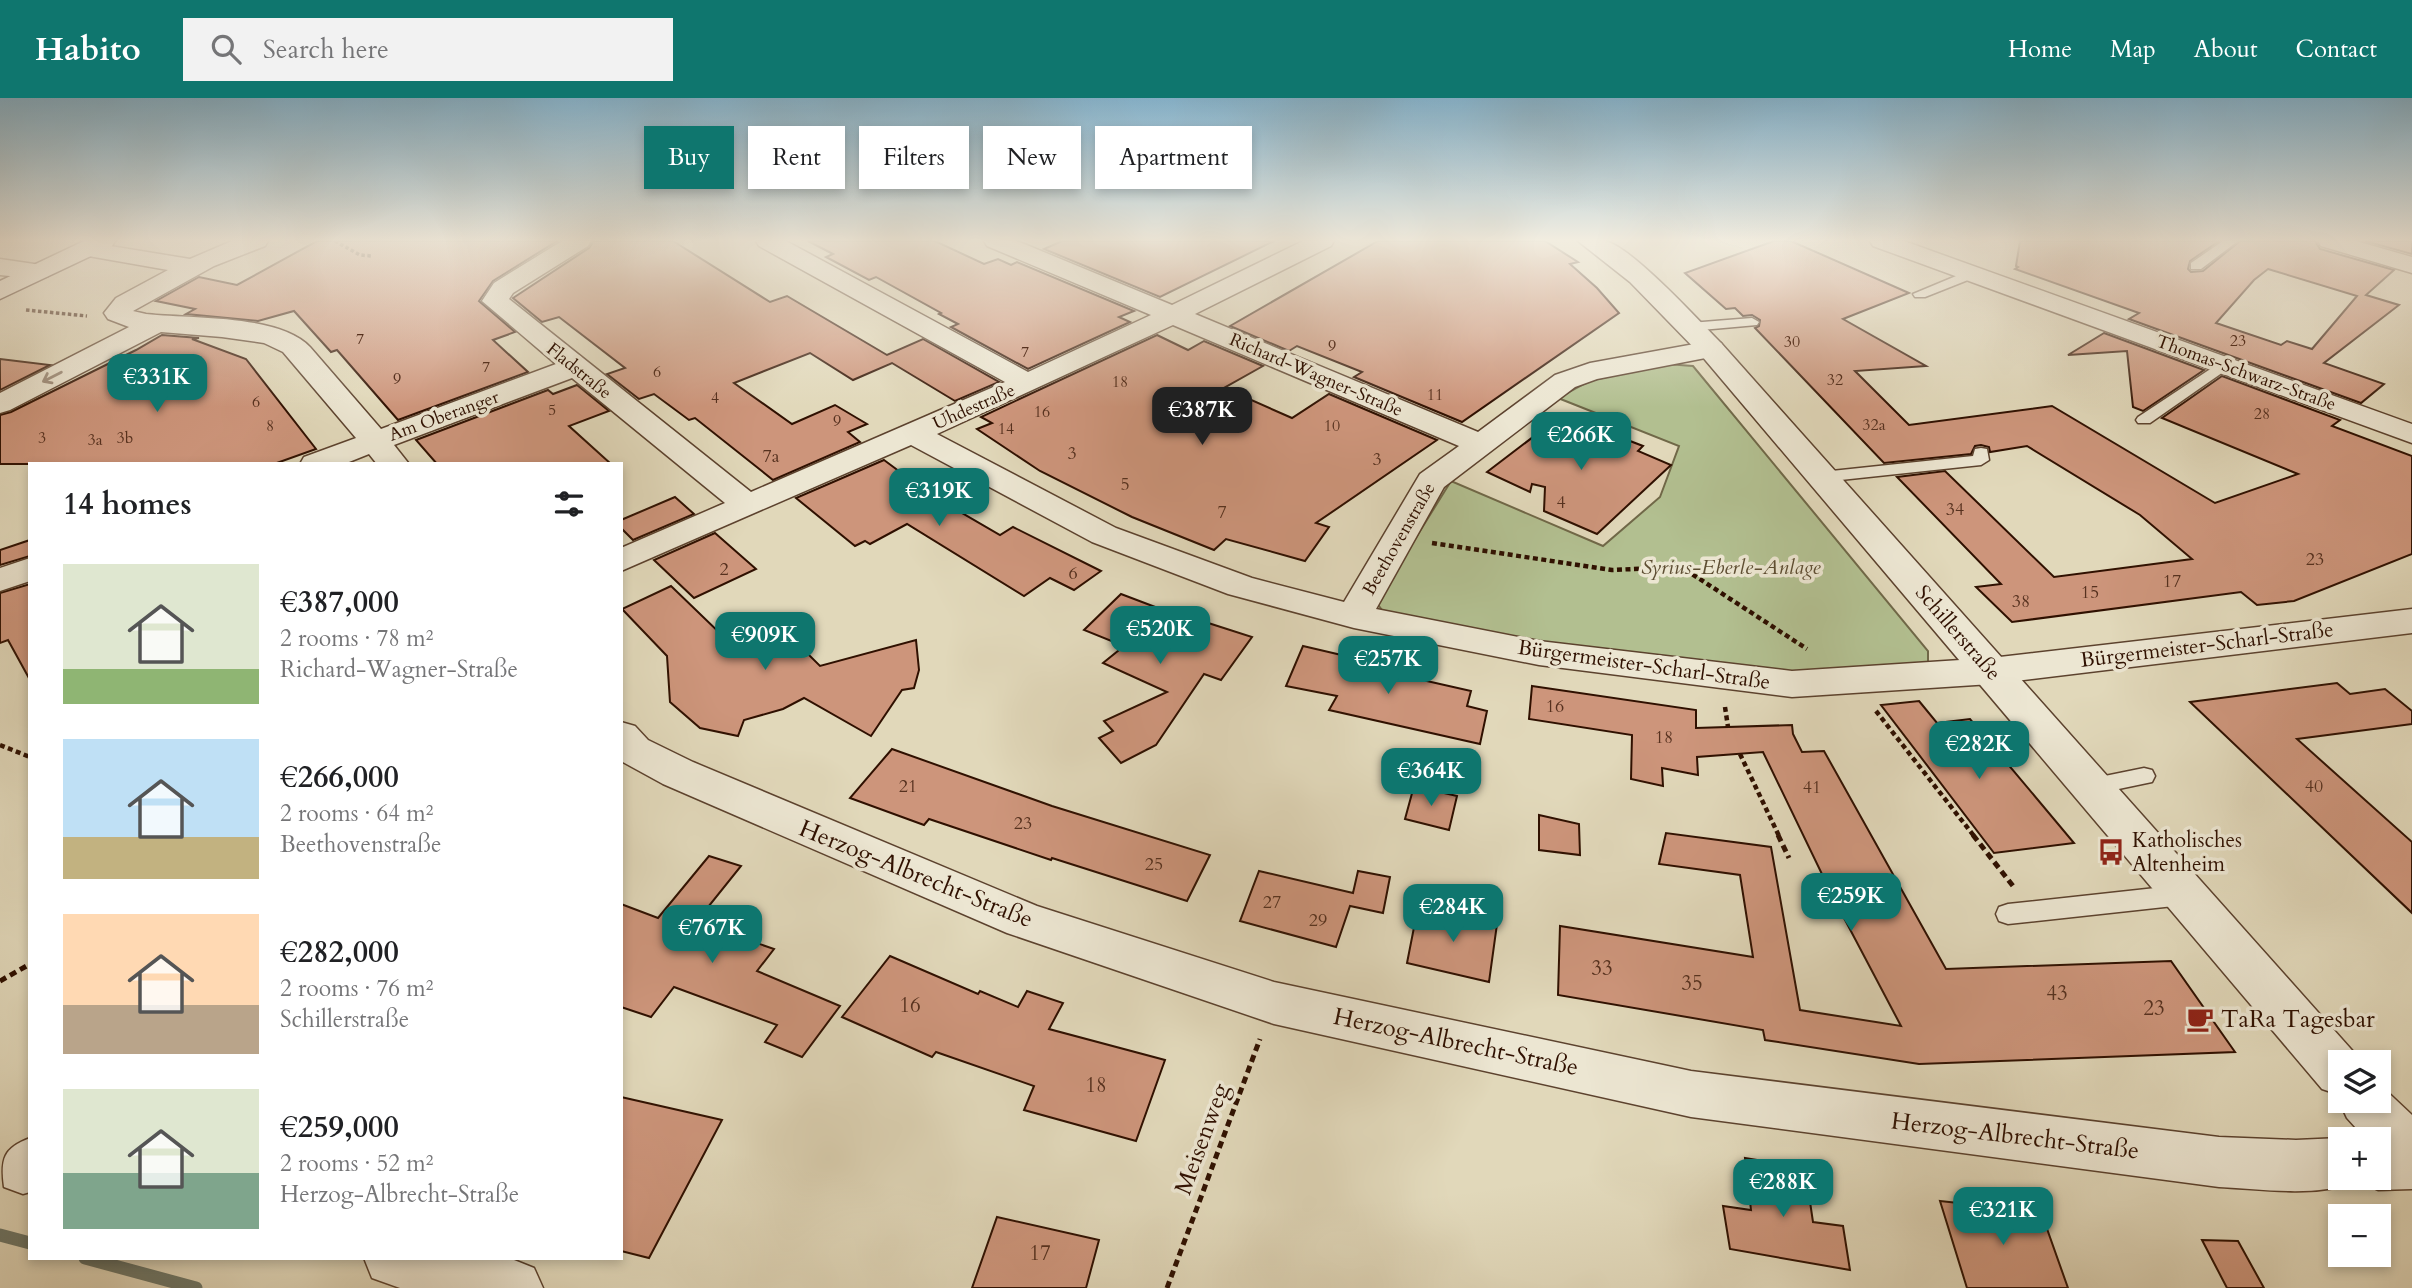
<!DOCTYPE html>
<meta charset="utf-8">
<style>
:root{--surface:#fff;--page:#f2f2f2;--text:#202124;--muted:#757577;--accent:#0f766e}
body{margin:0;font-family:Cardo,serif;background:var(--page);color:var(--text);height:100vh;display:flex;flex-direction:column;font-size:26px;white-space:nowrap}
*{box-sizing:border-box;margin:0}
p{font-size:23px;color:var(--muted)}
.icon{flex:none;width:38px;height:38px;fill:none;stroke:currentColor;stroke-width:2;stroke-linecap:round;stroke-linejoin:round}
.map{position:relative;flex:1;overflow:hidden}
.details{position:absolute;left:28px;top:364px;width:595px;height:798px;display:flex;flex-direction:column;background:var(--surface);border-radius:0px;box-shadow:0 4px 10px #0003}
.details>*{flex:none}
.guide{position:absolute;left:644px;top:28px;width:665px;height:63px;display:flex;gap:14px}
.buttons{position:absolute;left:2328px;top:952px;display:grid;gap:14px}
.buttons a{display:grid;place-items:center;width:63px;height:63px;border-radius:0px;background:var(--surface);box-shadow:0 4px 10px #0003;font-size:35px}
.price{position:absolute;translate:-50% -60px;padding:0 16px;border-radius:14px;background:var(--accent);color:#fff;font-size:23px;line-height:46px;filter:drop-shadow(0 2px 4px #0008)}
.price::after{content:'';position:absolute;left:50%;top:42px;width:21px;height:16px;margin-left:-10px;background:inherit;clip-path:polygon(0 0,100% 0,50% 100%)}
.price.current{background:#222;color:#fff}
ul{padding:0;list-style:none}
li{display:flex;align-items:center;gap:21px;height:175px;padding:0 35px}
li span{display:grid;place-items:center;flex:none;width:196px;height:140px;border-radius:0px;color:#555}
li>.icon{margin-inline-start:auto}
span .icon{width:84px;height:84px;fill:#fffc;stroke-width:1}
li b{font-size:30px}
h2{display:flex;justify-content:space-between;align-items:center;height:84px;padding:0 35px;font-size:30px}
.pill{padding:0 24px;border-radius:0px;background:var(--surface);box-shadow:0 4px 10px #0003;font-size:24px;line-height:63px}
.pill.current{background:var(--accent);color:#fff}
header{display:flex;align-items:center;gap:42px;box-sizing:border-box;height:98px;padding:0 35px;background:var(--accent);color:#fff}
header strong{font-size:33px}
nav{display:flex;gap:38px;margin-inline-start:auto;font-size:24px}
.search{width:490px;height:63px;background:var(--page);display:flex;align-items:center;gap:18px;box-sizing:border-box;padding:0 24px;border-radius:0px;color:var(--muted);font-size:26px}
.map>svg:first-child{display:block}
.green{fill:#b2bf90;stroke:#706848;stroke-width:2}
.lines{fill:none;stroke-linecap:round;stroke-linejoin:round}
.stream{stroke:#6c7668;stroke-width:13}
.building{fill:#cd957b;stroke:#2f1000;stroke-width:2;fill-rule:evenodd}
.service-casing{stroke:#5c422e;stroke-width:3}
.minor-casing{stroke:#5c422e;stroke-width:3}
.tertiary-casing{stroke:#5c422e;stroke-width:3}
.secondary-casing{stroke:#2f1000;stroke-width:3}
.path-far2{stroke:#2f1000;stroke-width:3.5;stroke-dasharray:3.5 2.5;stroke-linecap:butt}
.path-far1{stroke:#2f1000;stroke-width:4.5;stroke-dasharray:5 3.5;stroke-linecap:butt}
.path{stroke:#2f1000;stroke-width:5;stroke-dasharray:7 4.5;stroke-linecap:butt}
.service{fill:#ece6d2;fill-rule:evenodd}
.minor{fill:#ece6d2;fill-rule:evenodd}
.tertiary{fill:#ece6d2;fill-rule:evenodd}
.secondary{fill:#ece6d2;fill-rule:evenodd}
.oneway{stroke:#978674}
.labels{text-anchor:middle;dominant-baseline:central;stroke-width:7;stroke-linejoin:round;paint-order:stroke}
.far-number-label{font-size:16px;fill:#56311f}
.far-street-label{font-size:18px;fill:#2f1000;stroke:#ece6d2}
.number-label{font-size:18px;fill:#56311f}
.park-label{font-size:21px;font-style:italic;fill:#5d4d32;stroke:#ece6d2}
.street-label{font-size:21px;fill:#2f1000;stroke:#ece6d2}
.poi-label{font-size:21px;fill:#2f1000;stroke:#ece6d2;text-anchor:start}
.near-number-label{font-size:21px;fill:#56311f}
.near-street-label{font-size:24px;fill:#2f1000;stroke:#ece6d2}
.near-poi-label{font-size:24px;fill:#2f1000;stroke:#ece6d2;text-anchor:start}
</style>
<header>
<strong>Habito</strong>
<div class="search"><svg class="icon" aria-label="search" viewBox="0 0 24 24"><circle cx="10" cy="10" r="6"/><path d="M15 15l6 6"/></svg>Search here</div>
<nav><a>Home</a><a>Map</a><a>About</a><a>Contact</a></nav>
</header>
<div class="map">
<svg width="2412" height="1190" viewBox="0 0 2412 1190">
<rect width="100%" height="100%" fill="#e1d8ba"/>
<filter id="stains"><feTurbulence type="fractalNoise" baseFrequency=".00286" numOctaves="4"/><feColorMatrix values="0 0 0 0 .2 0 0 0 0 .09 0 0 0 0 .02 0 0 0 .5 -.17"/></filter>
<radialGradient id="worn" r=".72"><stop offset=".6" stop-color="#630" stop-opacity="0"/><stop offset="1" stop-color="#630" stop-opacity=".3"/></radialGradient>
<polygon class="green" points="1666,266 1693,268 1928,553 1928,567 1791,574 1542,544 1385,516 1376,504 1451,383 1603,448 1660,399 1679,348 1558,300 1589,283"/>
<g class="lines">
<g class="stream">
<polyline points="0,1137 30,1145"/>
<polyline points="85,1160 196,1190"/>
</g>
</g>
<g class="building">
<polygon points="317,143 557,143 493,183 479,203 515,234 493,242 528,274 398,322 337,252 331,254 294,213 258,223 186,216 195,211 156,203 199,179 237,187"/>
<polygon points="594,143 673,143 770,204 787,198 887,257 923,241 999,284 955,303 892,265 853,282 810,255 734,285 792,326 835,307 867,326 848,334 860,344 773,382 695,320 689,322 654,296 639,301 607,276 625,270 559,219 542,224 513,200 589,150"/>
<polygon points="808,143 935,143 984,166 998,161 1011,167 1017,164 1134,213 1119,219 1130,224 1028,271 951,229 958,226 939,216 941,215 876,179 869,182 826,159 833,156"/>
<polygon points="1062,143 1274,143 1160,199 1044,151"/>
<polygon points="1378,143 1545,143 1578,164 1570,166 1597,190 1619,215 1462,324 1354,279 1362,274 1297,248 1289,253 1230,228"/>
<polygon points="1774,143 1791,143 1909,195 1843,221 1926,268 1855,273 1909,327 2052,308 2215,405 2298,376 2162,320 2222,278 2340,322 2332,328 2412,358 2412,456 2294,503 2257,507 2241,494 2012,524 1976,489 2001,486 1897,379 1945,373 2054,479 2192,461 2140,417 2027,348 1990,354 1989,349 1981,347 1975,348 1971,356 1884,365 1755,230 1759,228 1760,222 1752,217 1743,218 1735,210 1726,211 1685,175"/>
<path d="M2020,143H2219L2190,163L2188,171L2191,174L2203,173L2240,143H2315L2320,151L2394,172L2366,197L2399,207L2324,265L2384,286L2361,305L2129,221L2139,215L2015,171L2018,169L2016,168ZM2268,171L2357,198L2312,251L2287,243L2281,247L2216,225L2254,182Z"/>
<polygon points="2365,143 2412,143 2412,156"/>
<polygon points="2104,235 2204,272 2143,313 2133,309 2127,253 2068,257"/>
<polygon points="162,237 199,240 192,241 246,261 316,351 274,366 0,366 0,317 11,314 136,252"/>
<polygon points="1157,237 1188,252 1204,243 1263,268 1224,290 1292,320 1329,296 1437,342 1316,425 1329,429 1305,463 1226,441 1214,452 1132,419 1040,373 977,331 992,325 981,319"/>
<polygon points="0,261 50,267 0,292"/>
<polygon points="577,287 609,313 569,328 611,366 437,366 416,342 548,292 553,296"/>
<polygon points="1562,317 1643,348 1638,353 1671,367 1597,436 1544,413 1545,389 1532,386 1530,394 1487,374"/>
<polygon points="884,362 931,397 1000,437 1013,429 1101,473 1074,492 1050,480 1024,498 907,426 870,446 865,443 855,448 796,400"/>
<polygon points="675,399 694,416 633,442 621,430 621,422"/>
<polygon points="715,435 756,471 694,500 654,462"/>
<polygon points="30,442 30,458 0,467 0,452"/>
<polygon points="30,486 30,582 8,542 0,545 0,495"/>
<polygon points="671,488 728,543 755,540 782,542 804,552 820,568 916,542 919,572 914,590 902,592 871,638 804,600 783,611 744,622 738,638 700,630 670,604 667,558 622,511"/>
<polygon points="1121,496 1200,526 1202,523 1252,539 1221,582 1204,576 1156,647 1121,665 1099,640 1113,633 1104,623 1167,594 1103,565 1124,548 1084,532"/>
<polygon points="1303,548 1367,563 1365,569 1471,593 1467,608 1487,613 1480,646 1329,612 1337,598 1286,588"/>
<polygon points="2337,585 2350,596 2385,591 2412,613 2412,626 2297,641 2412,744 2412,815 2190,604"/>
<polygon points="1532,588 1696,612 1696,630 1792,627 1793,636 1802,654 1824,653 1946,871 2171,863 2235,954 1919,966 1765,942 1763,932 1558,897 1560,828 1753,859 1740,777 1659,766 1666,735 1771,749 1800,912 1901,928 1834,801 1763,654 1697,659 1698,677 1662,670 1663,688 1631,681 1632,637 1529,621"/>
<polygon points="1919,603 1937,625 1970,621 2074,745 1994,755 1881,607"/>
<polygon points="892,651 1052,708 1210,757 1187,803 1052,760 1051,762 929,721 924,727 850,700"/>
<polygon points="1414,688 1457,698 1449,732 1405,721"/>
<polygon points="1539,717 1579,726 1580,757 1539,752"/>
<polygon points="709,758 741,768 696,824 774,851 757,873 840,908 802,959 765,944 777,927 674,889 651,919 621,909 621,806 658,820"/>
<polygon points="1259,773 1353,795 1358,773 1390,779 1383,815 1350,808 1336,849 1240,823"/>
<polygon points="1418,809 1497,826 1489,884 1407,865"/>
<polygon points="890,858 978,896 980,893 1018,909 1027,893 1063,905 1049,931 1165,962 1136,1043 1024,1012 1034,988 936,954 932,959 842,919"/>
<polygon points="621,999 722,1022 649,1160 621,1153"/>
<polygon points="1745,1060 1805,1070 1813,1124 1843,1128 1850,1172 1730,1151 1723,1108 1751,1112"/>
<polygon points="1940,1103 2041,1114 2068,1190 1967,1190"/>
<polygon points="997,1119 1099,1142 1086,1190 972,1190"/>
<polygon points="2202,1142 2238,1143 2264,1190 2227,1190"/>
</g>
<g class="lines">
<defs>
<g id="service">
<polygon points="2223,143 2238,143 2201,171 2191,171 2191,165"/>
<polygon points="1973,171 1978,172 1978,178 1925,199 1915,199 1913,196"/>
<polygon points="1752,220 1759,224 1757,227 1690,233 1683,229 1690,225"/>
<polygon points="2224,262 2232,267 2229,270 2150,325 2138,325 2136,322 2138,319"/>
<polygon points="1981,350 1987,351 1989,362 1981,367 1822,384 1813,379 1822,374 1973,358 1975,351"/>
<polygon points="2144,670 2152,672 2155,678 2152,684 2090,697 2082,695 2079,689 2082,683 2090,681"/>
<polygon points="2183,787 2192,790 2195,797 2192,804 2183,807 2008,826 1999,823 1996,816 1999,809 2008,806"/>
</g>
<g id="minor">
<path d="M232,143H268L265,148L214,168L133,213L146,216C190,221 279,216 310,249L381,331L556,266L482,203L494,185L562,143H591L588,148L513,195L509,201L751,394L1005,284L759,148L756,143H786L1028,274L1151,217L987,148L984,143H1017L1172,207L1303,143H1334L1331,148L1195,216L1478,334L1555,277L1590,265L1711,243L1721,245L1725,251L1721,257L1597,281L1575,289L1444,389L1376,511L1539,543L1792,573L1991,560L2412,511V535L1991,586L1792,599L1539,567L1354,530L1228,496L1092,444L911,347L621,473V450L725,405L572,280L394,347L409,366H377L369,356L344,366H300L304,359L356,340L283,254L264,245L222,239L161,234L10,312L0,315V295L129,229L108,221L104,215L116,200L168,172L77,156L74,151L77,146L86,144L190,161ZM1173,227L1459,348L1420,376L1344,504L1252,480L1116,430L937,336Z"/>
<polygon points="1870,143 1904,143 2412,326 2412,345 1873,148"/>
<polygon points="2318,143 2356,143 2412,159 2412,175 2321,148"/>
<polygon points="0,161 48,168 52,173 48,178 39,181 0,177"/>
<polygon points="30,460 30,483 0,493 0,470"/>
<path d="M621,624L635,628L648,642L693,664L1037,808L1274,884L1691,973L2219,1039L2296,1042L2340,1040L2344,1041H2340V1080H2378V1042L2412,1041V1091L2378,1092L2358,1083C2316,1100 2264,1091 2219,1089L1691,1019L1274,926L1007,835L663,686L621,663Z"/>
<path d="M30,1040V1094L23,1096L4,1089C0,1060 4,1050 30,1040Z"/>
<polygon points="364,1160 509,1160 534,1170 543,1190 400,1190 372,1180"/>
</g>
<g id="tertiary">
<path d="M1578,143C1586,143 1597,141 1605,143C1631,148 1700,224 1721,245L2358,959L2360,964H2340V997L2322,991L1701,257L1630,184Z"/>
<polygon points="2378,985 2412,1017 2412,1079 2393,1072 2378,1055 2378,1041 2366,1041 2347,1020 2339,1003 2378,1003"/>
</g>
<polygon id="secondary" points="84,143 115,143 112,148 0,201 0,183"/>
</defs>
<use href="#service" class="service-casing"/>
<use href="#minor" class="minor-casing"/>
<use href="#tertiary" class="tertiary-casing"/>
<use href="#secondary" class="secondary-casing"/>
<g class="path-far2">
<polyline points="335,143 360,157 372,158"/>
<polyline points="26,212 87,218"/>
</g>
<g class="path-far1">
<polyline points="1432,445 1612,472 1655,470 1689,474 1807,551"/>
<polyline points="1725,609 1728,629"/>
<polyline points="1876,613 1974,738"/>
<polyline points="0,647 30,659"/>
<polyline points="1740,656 1779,738"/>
</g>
<g class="path">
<polyline points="1778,737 1789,760"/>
<polyline points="1973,737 2013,788"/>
<polyline points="0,883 30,866"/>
<polyline points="1167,1190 1260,941"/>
</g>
<use href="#service" class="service"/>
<use href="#minor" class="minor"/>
<use href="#tertiary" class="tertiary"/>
<use href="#secondary" class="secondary"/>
</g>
<defs><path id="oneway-shaft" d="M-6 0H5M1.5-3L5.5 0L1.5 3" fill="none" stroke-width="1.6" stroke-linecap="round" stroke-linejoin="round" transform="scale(1.75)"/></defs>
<use class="oneway" href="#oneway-shaft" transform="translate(52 279) rotate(153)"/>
<linearGradient id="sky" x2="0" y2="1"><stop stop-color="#86b6d1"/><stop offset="0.46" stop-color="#f2ede0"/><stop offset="1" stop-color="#f2ede0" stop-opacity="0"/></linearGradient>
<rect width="2412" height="309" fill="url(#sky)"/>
<defs>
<symbol id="bus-bare" viewBox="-9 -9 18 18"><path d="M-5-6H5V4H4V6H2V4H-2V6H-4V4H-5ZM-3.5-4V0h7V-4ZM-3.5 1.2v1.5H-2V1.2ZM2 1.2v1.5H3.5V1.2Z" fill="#8f2418" stroke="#ece6d2" stroke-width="2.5" paint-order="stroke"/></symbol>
<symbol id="cafe-bare" viewBox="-9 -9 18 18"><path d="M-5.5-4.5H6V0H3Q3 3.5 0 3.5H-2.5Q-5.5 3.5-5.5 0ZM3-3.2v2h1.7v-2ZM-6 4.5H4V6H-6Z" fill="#8f2418" stroke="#ece6d2" stroke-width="2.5" paint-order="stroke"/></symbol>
</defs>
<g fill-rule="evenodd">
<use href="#bus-bare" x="2092" y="735" width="38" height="38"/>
<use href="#cafe-bare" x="2181" y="902" width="38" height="38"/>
</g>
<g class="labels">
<g class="far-number-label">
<text x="360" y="241">7</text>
<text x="2238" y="243">23</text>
<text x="1792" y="244">30</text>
<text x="1332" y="248">9</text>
<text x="1025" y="254">7</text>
<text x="486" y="269">7</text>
<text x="657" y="274">6</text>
<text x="397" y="281">9</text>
<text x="1835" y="282">32</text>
<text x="1120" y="284">18</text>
<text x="1435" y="297">11</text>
<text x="715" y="300">4</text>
<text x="256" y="304">6</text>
<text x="552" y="312">5</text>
<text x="1042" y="314">16</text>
<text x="2262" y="316">28</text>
<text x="837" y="323">9</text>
<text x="1874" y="327">32a</text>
<text x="270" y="328">8</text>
<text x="1332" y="328">10</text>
<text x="1006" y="331">14</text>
<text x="42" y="340">3</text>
<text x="125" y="340">3b</text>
<text x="95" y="342">3a</text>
</g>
<g class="far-street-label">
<text transform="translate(579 273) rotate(39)">Fladstraße</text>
<text transform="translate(2246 275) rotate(20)">Thomas-Schwarz-Straße</text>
<text transform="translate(1316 277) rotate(23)">Richard-Wagner-Straße</text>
<text transform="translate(974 309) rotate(-24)">Uhdestraße</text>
<text transform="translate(444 318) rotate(-20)">Am Oberanger</text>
<text transform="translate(1399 441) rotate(-60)">Beethovenstraße</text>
</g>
<g class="number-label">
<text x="1072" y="355">3</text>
<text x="771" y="358">7a</text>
<text x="1377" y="361">3</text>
<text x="1125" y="386">5</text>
<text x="1561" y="404">4</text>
<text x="1955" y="411">34</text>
<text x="1222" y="414">7</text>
<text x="2315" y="461">23</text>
<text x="724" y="471">2</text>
<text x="1073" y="475">6</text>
<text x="2172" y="483">17</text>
<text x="2090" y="494">15</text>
<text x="2021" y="503">38</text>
<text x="1555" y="608">16</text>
<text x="1664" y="639">18</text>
<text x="908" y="688">21</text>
<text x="2314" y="688">40</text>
<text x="1812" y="689">41</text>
<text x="1023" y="725">23</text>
<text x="1154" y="766">25</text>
<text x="1272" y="804">27</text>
<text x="1318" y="822">29</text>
</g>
<g class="park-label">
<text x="1731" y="469">Syrius-Eberle-Anlage</text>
</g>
<g class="street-label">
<text transform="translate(1958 535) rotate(49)">Schillerstraße</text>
<text transform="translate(2207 547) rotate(-7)">Bürgermeister-Scharl-Straße</text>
<text transform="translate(1644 567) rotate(8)">Bürgermeister-Scharl-Straße</text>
</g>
<g class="poi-label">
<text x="2132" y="742">Katholisches<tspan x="2132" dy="24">Altenheim</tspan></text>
</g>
<g class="near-number-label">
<text x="1602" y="870">33</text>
<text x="1692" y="885">35</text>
<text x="2057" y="895">43</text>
<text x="910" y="907">16</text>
<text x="2154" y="910">23</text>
<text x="1096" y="987">18</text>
<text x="1040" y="1155">17</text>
</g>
<g class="near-street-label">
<text transform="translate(916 776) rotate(22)">Herzog-Albrecht-Straße</text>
<text transform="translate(1456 944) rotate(12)">Herzog-Albrecht-Straße</text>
<text transform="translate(2015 1038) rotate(7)">Herzog-Albrecht-Straße</text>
<text transform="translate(1202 1041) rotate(-70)">Meisenweg</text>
</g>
<g class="near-poi-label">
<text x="2221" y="921">TaRa Tagesbar</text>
</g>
</g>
<rect width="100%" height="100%" filter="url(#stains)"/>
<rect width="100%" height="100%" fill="url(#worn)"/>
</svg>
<div class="buttons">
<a><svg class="icon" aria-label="layers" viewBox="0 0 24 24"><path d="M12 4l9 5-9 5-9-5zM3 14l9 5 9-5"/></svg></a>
<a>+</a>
<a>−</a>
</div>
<b class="price" style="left:157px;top:316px">€331K</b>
<b class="price current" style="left:1202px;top:349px">€387K</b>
<b class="price" style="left:1581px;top:374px">€266K</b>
<b class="price" style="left:939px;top:430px">€319K</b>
<b class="price" style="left:1160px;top:568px">€520K</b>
<b class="price" style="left:765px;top:574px">€909K</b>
<b class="price" style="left:1388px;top:598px">€257K</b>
<b class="price" style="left:1979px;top:683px">€282K</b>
<b class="price" style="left:1431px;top:710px">€364K</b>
<b class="price" style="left:1851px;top:835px">€259K</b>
<b class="price" style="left:1453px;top:846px">€284K</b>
<b class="price" style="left:712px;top:867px">€767K</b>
<b class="price" style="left:1783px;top:1121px">€288K</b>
<b class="price" style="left:2003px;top:1149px">€321K</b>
<div class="guide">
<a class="pill current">Buy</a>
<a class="pill">Rent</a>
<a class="pill">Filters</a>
<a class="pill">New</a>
<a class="pill">Apartment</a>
</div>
<section class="details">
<h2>14 homes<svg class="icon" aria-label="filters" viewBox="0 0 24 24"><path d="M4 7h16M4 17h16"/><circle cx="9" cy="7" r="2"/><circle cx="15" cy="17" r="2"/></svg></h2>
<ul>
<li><span style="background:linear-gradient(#dfe7d0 75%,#8fb573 0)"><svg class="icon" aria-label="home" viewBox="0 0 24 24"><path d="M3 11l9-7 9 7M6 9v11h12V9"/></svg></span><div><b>€387,000</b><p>2 rooms · 78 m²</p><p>Richard-Wagner-Straße</p></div></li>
<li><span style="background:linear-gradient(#bfe0f5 70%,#c2b280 0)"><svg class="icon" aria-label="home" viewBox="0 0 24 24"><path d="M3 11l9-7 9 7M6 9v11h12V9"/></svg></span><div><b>€266,000</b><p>2 rooms · 64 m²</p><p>Beethovenstraße</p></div></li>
<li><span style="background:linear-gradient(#ffd9b3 65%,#b9a48a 0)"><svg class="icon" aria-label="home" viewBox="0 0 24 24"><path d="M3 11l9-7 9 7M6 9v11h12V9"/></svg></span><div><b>€282,000</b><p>2 rooms · 76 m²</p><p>Schillerstraße</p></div></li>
<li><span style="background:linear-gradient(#dfe7d0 60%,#7fa58c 0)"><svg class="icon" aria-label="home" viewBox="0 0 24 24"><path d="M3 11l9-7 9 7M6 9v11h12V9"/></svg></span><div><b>€259,000</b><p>2 rooms · 52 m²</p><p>Herzog-Albrecht-Straße</p></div></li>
</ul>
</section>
</div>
